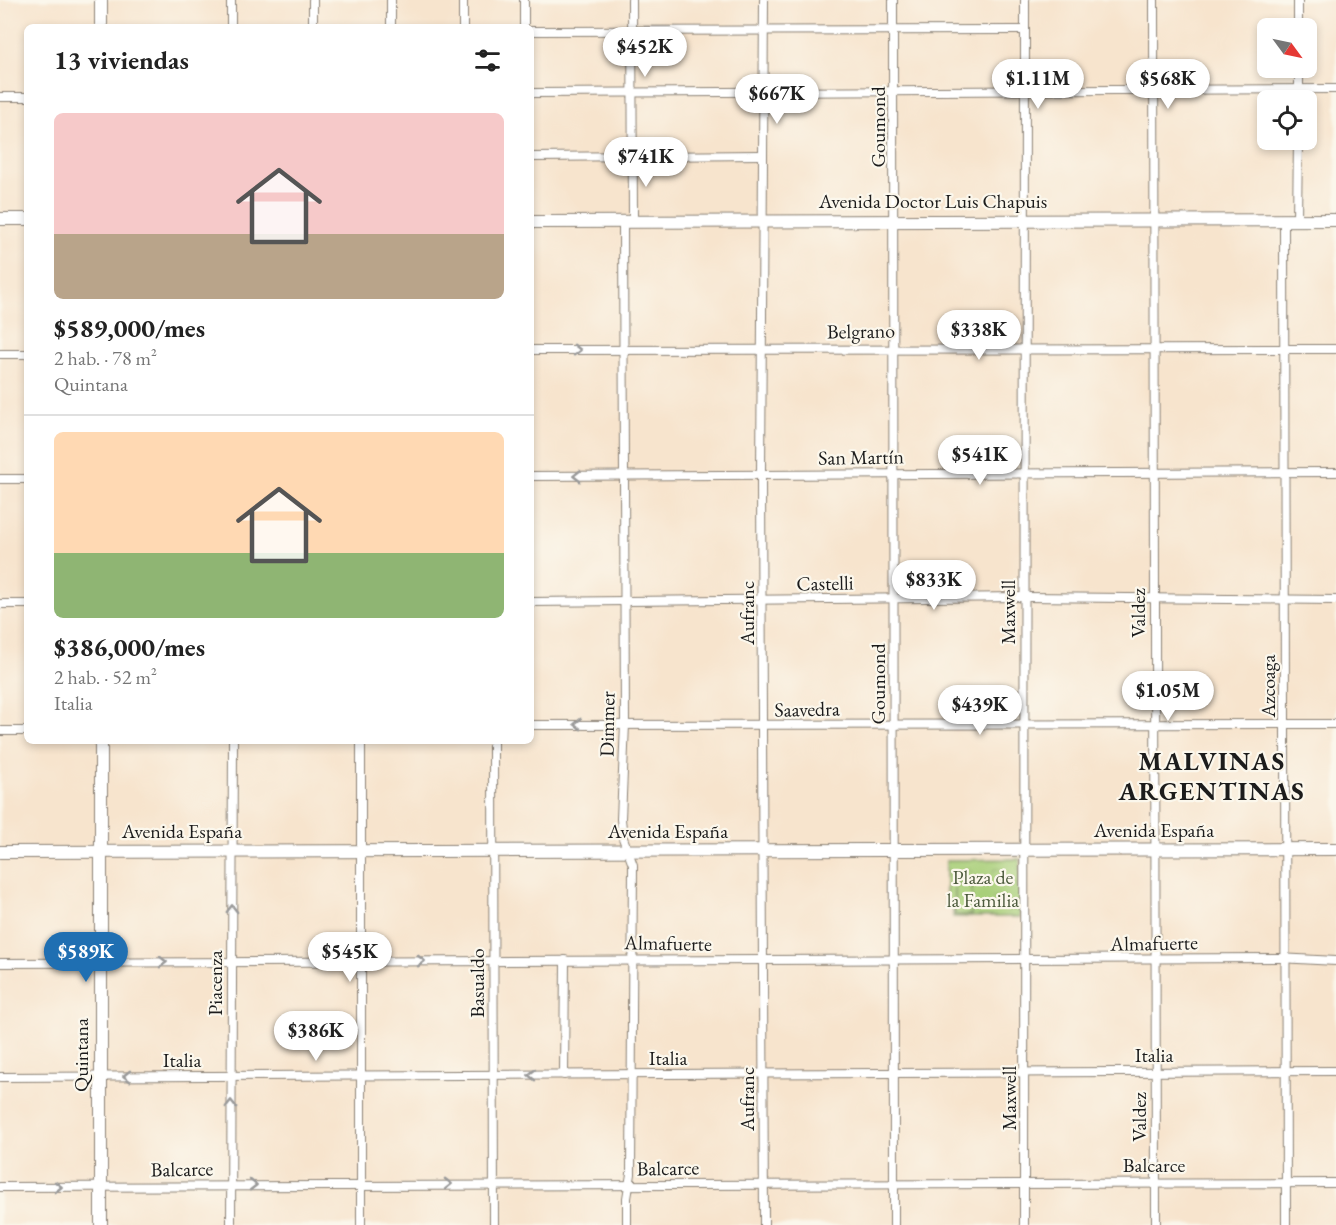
<!DOCTYPE html>
<html lang="es">
<meta charset="utf-8">
<style>
:root{--surface:#fff;--page:#f6f6f6;--text:#222;--muted:#767676;--line:#e0e0e0;--accent:#1f6fb2}
body{margin:0;font-family:"EB Garamond",serif;background:var(--page);color:var(--text);height:100vh;display:flex;flex-direction:column;font-size:22px;white-space:nowrap}
*{box-sizing:border-box;margin:0}
p{font-size:20px;color:var(--muted)}
.icon{flex:none;width:33px;height:33px;fill:none;stroke:currentColor;stroke-width:2;stroke-linecap:round;stroke-linejoin:round}
.map{position:relative;flex:1;overflow:hidden}
.side{position:absolute;left:24px;top:24px;width:510px;height:720px;display:flex;flex-direction:column;background:var(--surface);border-radius:9px;box-shadow:0 3px 9px #0003}
.side>*{flex:none}
.needle{width:39px;rotate:123deg}
.fabs{position:absolute;left:1257px;top:18px;display:grid;gap:12px}
.fabs a{display:grid;place-items:center;width:60px;height:60px;border-radius:9px;background:var(--surface);box-shadow:0 3px 9px #0003;font-size:30px}
.price{position:absolute;translate:-50% -51px;padding:0 14px;border-radius:21px;background:#fff;color:#222;font-size:20px;line-height:39px;filter:drop-shadow(0 2px 3px #0008)}
.price::after{content:'';position:absolute;left:50%;top:36px;width:18px;height:14px;margin-left:-9px;background:inherit;clip-path:polygon(0 0,100% 0,50% 100%)}
.price.active{background:var(--accent);color:#fff}
ul{padding:0;list-style:none}
li{display:grid;align-content:center;gap:12px;height:318px;padding:0 30px}
li+li{border-top:2px solid var(--line)}
li span{display:grid;place-items:center;height:186px;border-radius:9px;color:#555}
li>.icon{margin-inline-start:auto}
span .icon{width:108px;height:108px;fill:#fffc;stroke-width:1}
li b{font-size:26px}
h2{display:flex;justify-content:space-between;align-items:center;height:72px;padding:0 30px;font-size:26px}
.map>svg:first-child{display:block}
.park{fill:url(#park-crowns);stroke:#62764a;stroke-width:1.5}
.pitch{fill:#a9cf79;stroke:#62764a;stroke-width:1.5}
.lines{fill:none;stroke-linecap:round;stroke-linejoin:round}
.minor-casing{stroke:#8a8074;stroke-width:10}
.secondary-casing{stroke:#8a8074;stroke-width:14}
.minor{stroke:#fff;stroke-width:8}
.secondary{stroke:#fff;stroke-width:12}
.oneway{stroke:#999}
.labels{text-anchor:middle;dominant-baseline:central;stroke-width:4.5;stroke-linejoin:round;paint-order:stroke}
.street-label{font-size:20px;fill:#1c1c1c;stroke:#fbf7ec}
.park-label{font-size:20px;fill:#4d5b3d;stroke:#fbf7ec}
.district-label{font-size:26px;font-weight:bold;letter-spacing:1.5px;fill:#1c1c1c;stroke:#fbf7ec}
</style>
<div class="map">
<svg width="1336" height="1225" viewBox="0 0 1336 1225">
<defs>
<pattern id="park-crowns" width="20" height="18" patternUnits="userSpaceOnUse" patternTransform="scale(1.5)"><rect width="20" height="18" fill="#a9cf79"/><path d="M2 6a3 3 0 1 1 6 0M12 15a3 3 0 1 1 6 0" fill="none" stroke="#91b168"/></pattern>
</defs>
<rect width="100%" height="100%" fill="#fbf7ec"/>
<filter id="ink" filterUnits="userSpaceOnUse"><feTurbulence type="fractalNoise" baseFrequency=".0167" numOctaves="2"/><feDisplacementMap in="SourceGraphic" scale="12" xChannelSelector="R" yChannelSelector="G"/><feConvolveMatrix kernelMatrix="1 2 1 2 8 2 1 2 1" color-interpolation-filters="sRGB"/></filter>
<filter id="wash" filterUnits="userSpaceOnUse"><feTurbulence type="fractalNoise" baseFrequency=".008" numOctaves="4" result="noise"/><feDisplacementMap in="SourceGraphic" scale="24" xChannelSelector="R" yChannelSelector="G"/><feGaussianBlur stdDeviation="1.35" result="paint"/><feColorMatrix in="noise" values="0 0 0 0 0 0 0 0 0 0 0 0 0 0 0 0 0 1.4 0 .05"/><feComposite in="paint" operator="in"/></filter>
<g filter="url(#wash)">
<rect width="100%" height="100%" fill="#f7e4cd"/>
<polygon class="park" points="1020,859 1020,917 953,917 953,905 946,905 946,860"/>
<polygon class="pitch" points="955,884 972,884 971,915 955,915"/>
</g>
<g filter="url(#ink)">
<g class="lines">
<defs>
<g id="minor">
<polyline points="231,0 231,27"/>
<polyline points="313,0 313,27"/>
<polyline points="632,0 633,222"/>
<polyline points="764,0 761,475 764,1225"/>
<polyline points="893,0 894,1225"/>
<polyline points="1154,0 1156,1225"/>
<polyline points="1298,0 1298,28"/>
<polyline points="391,27 391,0"/>
<polyline points="463,27 463,0"/>
<polyline points="524,27 524,0"/>
<polyline points="531,31 1025,30"/>
<polyline points="1299,68 1299,100"/>
<polyline points="531,93 1336,89"/>
<polyline points="0,97 27,97"/>
<polyline points="531,157 763,155"/>
<polyline points="1284,220 1286,1225"/>
<polyline points="1297,220 1298,140"/>
<polyline points="623,222 625,724 621,819 623,838 633,865 631,1174 627,1198 627,1225"/>
<polyline points="531,350 1336,349"/>
<polyline points="0,354 27,354"/>
<polyline points="531,476 1336,472"/>
<polyline points="0,479 27,479"/>
<polyline points="531,602 1025,597 1336,600"/>
<polyline points="0,604 27,604"/>
<polyline points="531,725 1336,724"/>
<polyline points="0,731 27,731"/>
<polyline points="361,741 361,1225"/>
<polyline points="493,741 494,1225"/>
<polyline points="0,963 1279,958 1336,961"/>
<polyline points="564,1075 565,960"/>
<polyline points="0,1077 1336,1071"/>
<polyline points="0,1187 1336,1183"/>
<polyline points="231,1225 233,741"/>
<polyline points="1024,1225 1025,0"/>
</g>
<g id="secondary">
<polyline points="101,0 101,27"/>
<polyline points="0,219 27,219"/>
<polyline points="531,222 1336,220"/>
<polyline points="101,741 101,1225"/>
<polyline points="0,852 1336,849"/>
</g>
</defs>
<use href="#minor" class="minor-casing"/>
<use href="#secondary" class="secondary-casing"/>
<use href="#minor" class="minor"/>
<use href="#secondary" class="secondary"/>
</g>
<defs><path id="oneway-chevron" d="M-2-3.5L2.5 0L-2 3.5" fill="none" stroke-width="1.6" stroke-linecap="round" stroke-linejoin="round" transform="scale(1.5)"/></defs>
<g class="oneway">
<use href="#oneway-chevron" transform="translate(577 350)"/>
<use href="#oneway-chevron" transform="translate(577 476) rotate(179)"/>
<use href="#oneway-chevron" transform="translate(578 724) rotate(179)"/>
<use href="#oneway-chevron" transform="translate(232 909) rotate(-90)"/>
<use href="#oneway-chevron" transform="translate(421 961)"/>
<use href="#oneway-chevron" transform="translate(163 962)"/>
<use href="#oneway-chevron" transform="translate(532 1075) rotate(-180)"/>
<use href="#oneway-chevron" transform="translate(127 1076) rotate(180)"/>
<use href="#oneway-chevron" transform="translate(231 1104) rotate(-90)"/>
<use href="#oneway-chevron" transform="translate(448 1184) rotate(-1)"/>
<use href="#oneway-chevron" transform="translate(253 1185)"/>
<use href="#oneway-chevron" transform="translate(58 1187)"/>
</g>
</g>
<g class="labels">
<g class="street-label">
<text transform="translate(878 127) rotate(-90)">Goumond</text>
<text x="933" y="201">Avenida Doctor Luis Chapuis</text>
<text transform="translate(861 331) rotate(-1)">Belgrano</text>
<text transform="translate(861 457) rotate(-1)">San Martín</text>
<text transform="translate(825 583) rotate(-1)">Castelli</text>
<text transform="translate(1008 612) rotate(-90)">Maxwell</text>
<text transform="translate(747 613) rotate(-90)">Aufranc</text>
<text transform="translate(1138 613) rotate(-90)">Valdez</text>
<text transform="translate(878 684) rotate(-90)">Goumond</text>
<text transform="translate(1268 686) rotate(-90)">Azcoaga</text>
<text transform="translate(807 709) rotate(-1)">Saavedra</text>
<text transform="translate(607 724) rotate(-89)">Dimmer</text>
<text x="1154" y="830">Avenida España</text>
<text x="182" y="831">Avenida España</text>
<text x="668" y="831">Avenida España</text>
<text transform="translate(668 943) rotate(1)">Almafuerte</text>
<text transform="translate(1154 943) rotate(-1)">Almafuerte</text>
<text transform="translate(215 983) rotate(-90)">Piacenza</text>
<text transform="translate(477 983) rotate(-90)">Basualdo</text>
<text transform="translate(81 1055) rotate(-90)">Quintana</text>
<text x="1154" y="1055">Italia</text>
<text x="668" y="1058">Italia</text>
<text x="182" y="1060">Italia</text>
<text transform="translate(1009 1098) rotate(-90)">Maxwell</text>
<text transform="translate(747 1099) rotate(-90)">Aufranc</text>
<text transform="translate(1139 1117) rotate(-90)">Valdez</text>
<text x="1154" y="1165">Balcarce</text>
<text transform="translate(668 1168) rotate(-1)">Balcarce</text>
<text transform="translate(182 1169) rotate(-1)">Balcarce</text>
</g>
<g class="park-label">
<text x="983" y="877">Plaza de<tspan x="983" dy="23">la Familia</tspan></text>
</g>
<g class="district-label">
<text x="1212" y="761">MALVINAS<tspan x="1212" dy="30">ARGENTINAS</tspan></text>
</g>
</g>
</svg>
<div class="fabs">
<a><svg class="needle" viewBox="-14 -14 28 28"><path d="M0-13l5 13h-10z" fill="#e53935"/><path d="M0 13l5-13h-10z" fill="#767676"/></svg></a>
<a><svg class="icon" aria-label="locate" viewBox="0 0 24 24"><circle cx="12" cy="12" r="6"/><path d="M12 2v4M12 18v4M2 12h4M18 12h4"/></svg></a>
</div>
<b class="price" style="left:645px;top:78px">$452K</b>
<b class="price" style="left:1038px;top:110px">$1.11M</b>
<b class="price" style="left:1168px;top:110px">$568K</b>
<b class="price" style="left:777px;top:125px">$667K</b>
<b class="price" style="left:646px;top:188px">$741K</b>
<b class="price" style="left:979px;top:361px">$338K</b>
<b class="price" style="left:980px;top:486px">$541K</b>
<b class="price" style="left:934px;top:611px">$833K</b>
<b class="price" style="left:1168px;top:722px">$1.05M</b>
<b class="price" style="left:980px;top:736px">$439K</b>
<b class="price active" style="left:86px;top:983px">$589K</b>
<b class="price" style="left:350px;top:983px">$545K</b>
<b class="price" style="left:316px;top:1062px">$386K</b>
<section class="side">
<h2>13 viviendas<svg class="icon" aria-label="filters" viewBox="0 0 24 24"><path d="M4 7h16M4 17h16"/><circle cx="9" cy="7" r="2"/><circle cx="15" cy="17" r="2"/></svg></h2>
<ul>
<li><span style="background:linear-gradient(#f6c9c9 65%,#b9a48a 0)"><svg class="icon" aria-label="home" viewBox="0 0 24 24"><path d="M3 11l9-7 9 7M6 9v11h12V9"/></svg></span><div><b>$589,000/mes</b><p>2 hab. · 78 m²</p><p>Quintana</p></div></li>
<li><span style="background:linear-gradient(#ffd9b3 65%,#8fb573 0)"><svg class="icon" aria-label="home" viewBox="0 0 24 24"><path d="M3 11l9-7 9 7M6 9v11h12V9"/></svg></span><div><b>$386,000/mes</b><p>2 hab. · 52 m²</p><p>Italia</p></div></li>
</ul>
</section>
</div>
